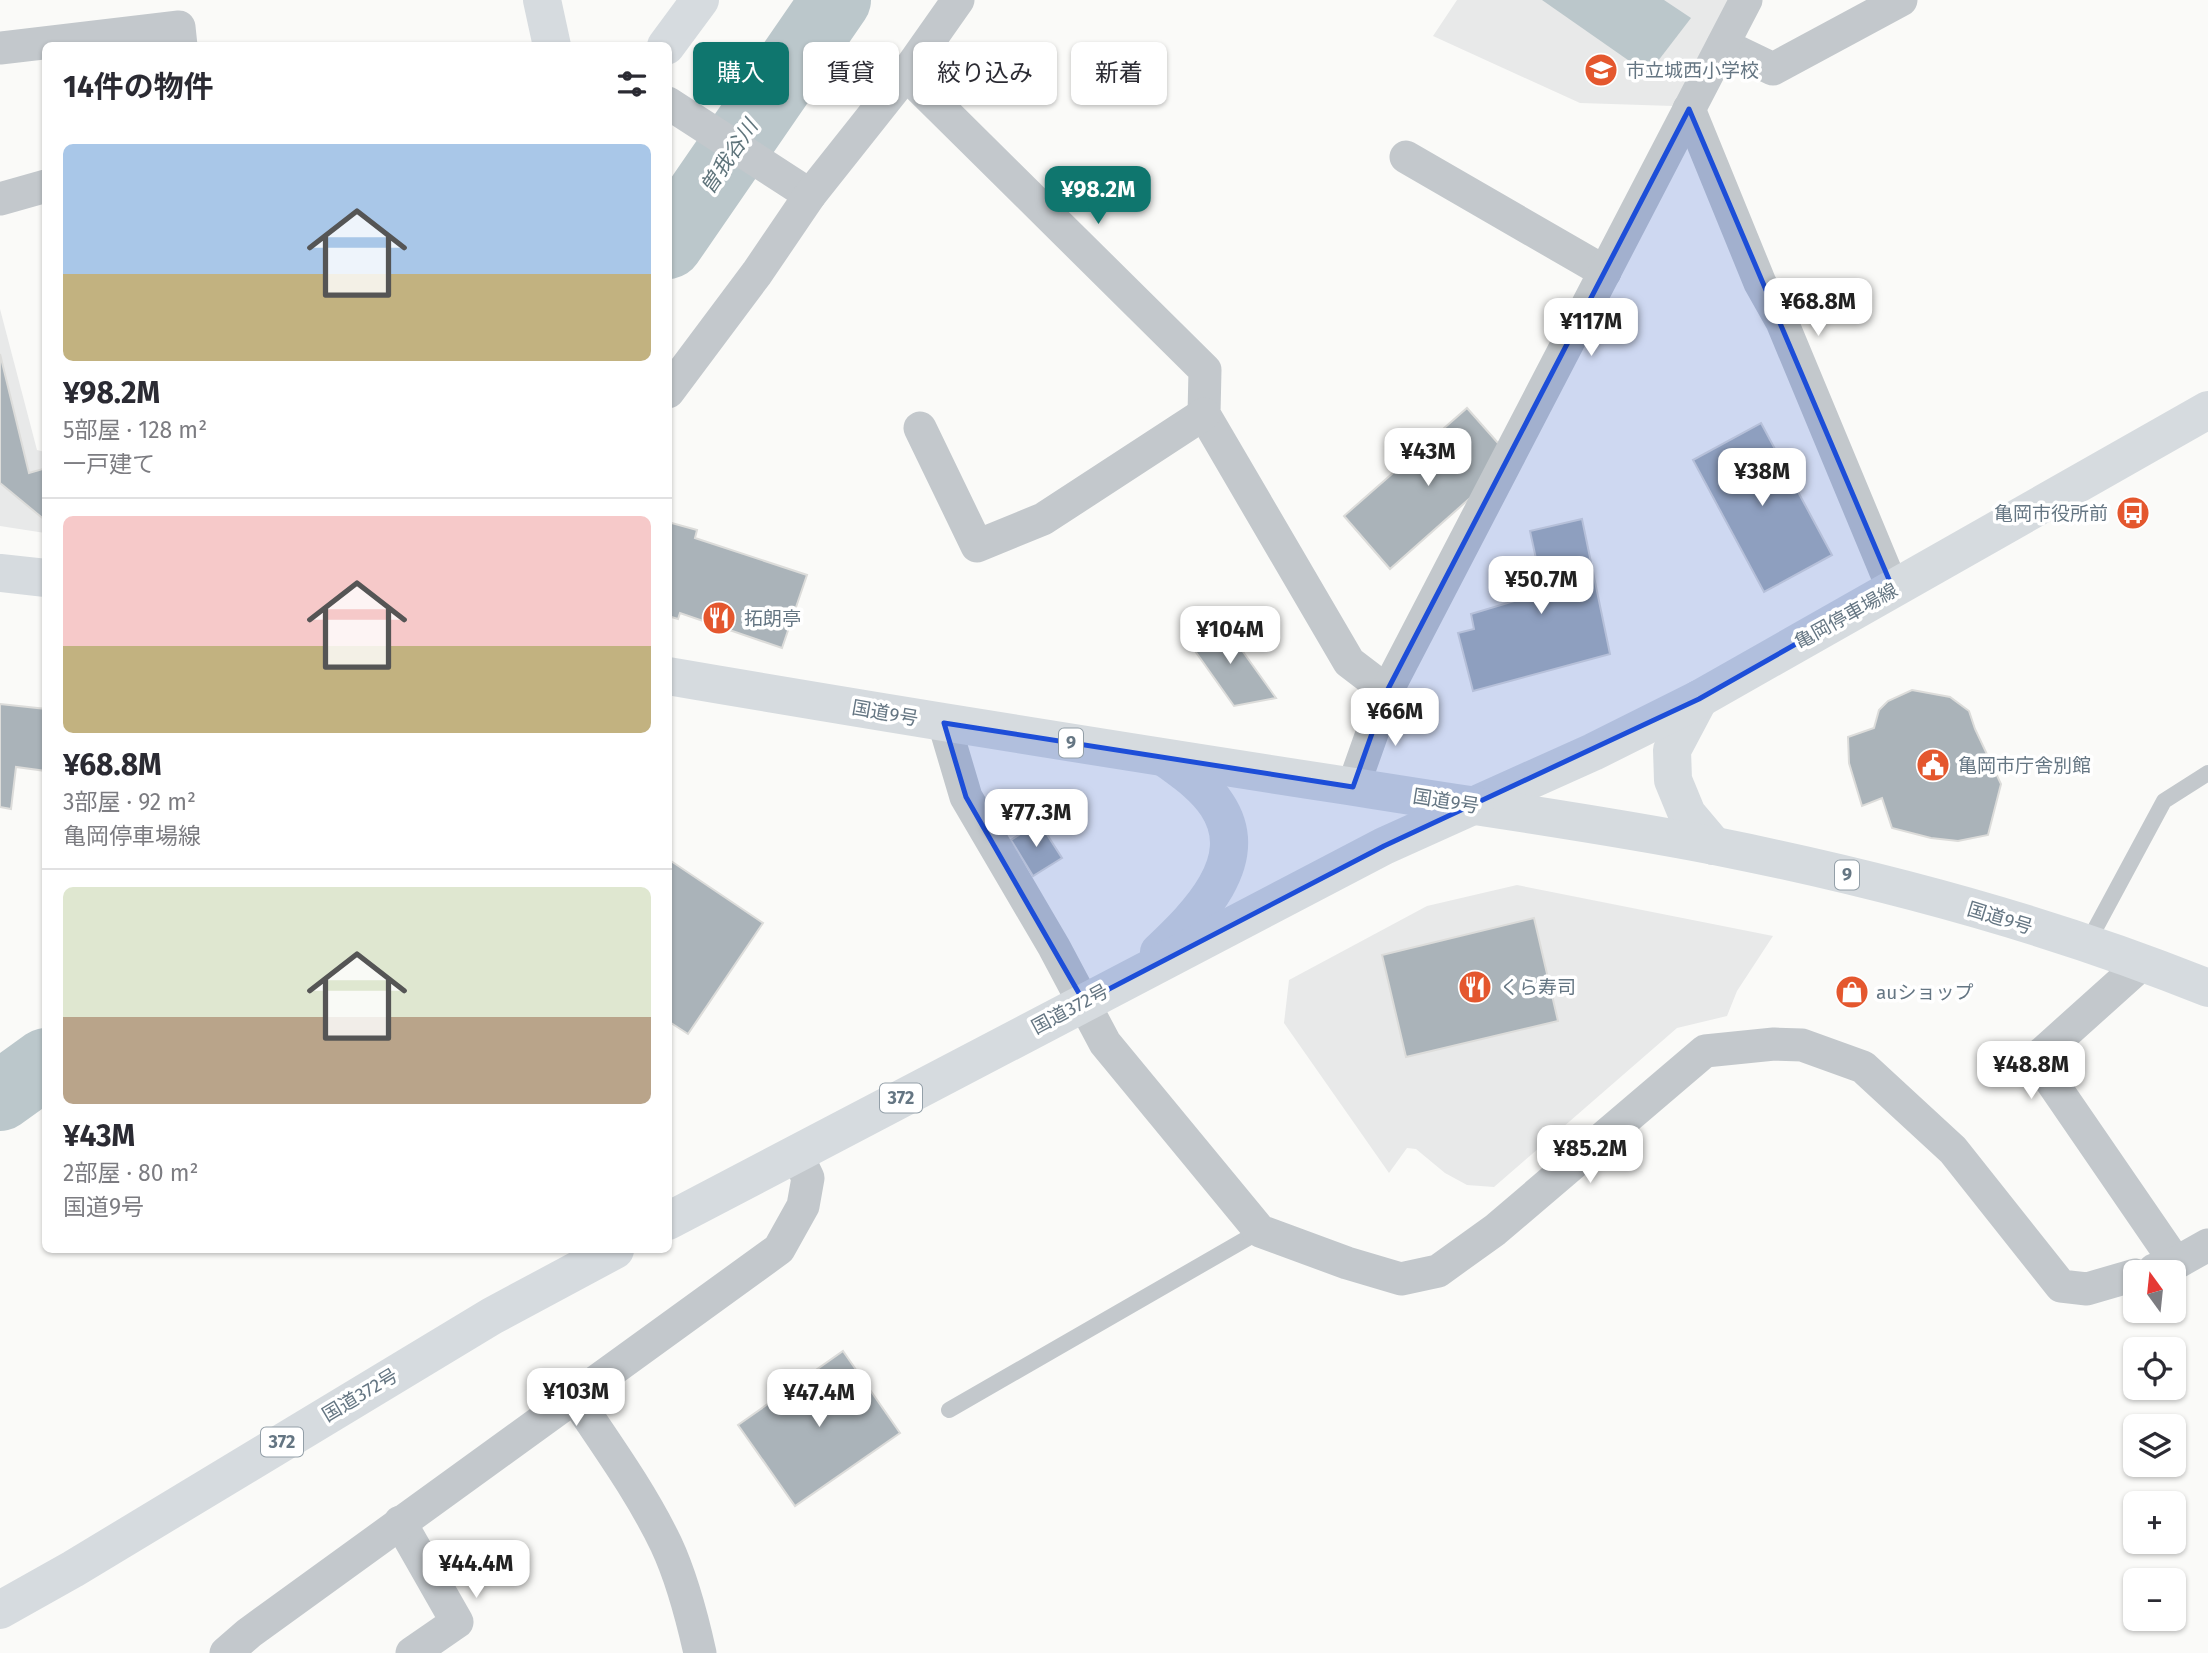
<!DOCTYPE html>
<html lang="ja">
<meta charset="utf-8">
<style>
:root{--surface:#fff;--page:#f2f2f3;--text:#2b2b33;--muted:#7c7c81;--line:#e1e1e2;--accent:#0f766e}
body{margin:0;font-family:"Fira Sans","Noto Sans JP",sans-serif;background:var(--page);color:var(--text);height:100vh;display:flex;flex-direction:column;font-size:26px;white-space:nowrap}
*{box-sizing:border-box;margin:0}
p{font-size:23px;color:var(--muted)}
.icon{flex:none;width:38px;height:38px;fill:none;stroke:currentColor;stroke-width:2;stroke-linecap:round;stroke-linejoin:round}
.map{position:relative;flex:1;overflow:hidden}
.details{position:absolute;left:42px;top:42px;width:630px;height:1211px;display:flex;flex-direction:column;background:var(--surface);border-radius:10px;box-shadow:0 2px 5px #0004}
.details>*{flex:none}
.top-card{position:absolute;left:693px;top:42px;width:665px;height:63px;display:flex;gap:14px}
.needle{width:46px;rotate:345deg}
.tools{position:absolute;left:2123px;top:1260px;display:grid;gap:14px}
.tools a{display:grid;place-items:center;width:63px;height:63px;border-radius:10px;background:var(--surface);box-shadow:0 2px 5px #0004;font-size:35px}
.price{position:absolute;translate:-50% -60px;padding:0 16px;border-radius:14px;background:#fff;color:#222;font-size:23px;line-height:46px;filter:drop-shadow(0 2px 4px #0008)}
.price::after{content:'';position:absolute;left:50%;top:42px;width:21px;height:16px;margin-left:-10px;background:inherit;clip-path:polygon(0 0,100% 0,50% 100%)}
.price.on{background:var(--accent);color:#fff}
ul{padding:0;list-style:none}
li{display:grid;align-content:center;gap:14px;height:371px;padding:0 21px}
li+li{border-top:2px solid var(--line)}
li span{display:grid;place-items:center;height:217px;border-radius:10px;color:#555}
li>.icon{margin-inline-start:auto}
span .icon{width:126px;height:126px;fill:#fffc;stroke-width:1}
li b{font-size:30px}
h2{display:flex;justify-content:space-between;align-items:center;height:84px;padding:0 21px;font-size:30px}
.chip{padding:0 24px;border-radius:10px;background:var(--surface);box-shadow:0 2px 5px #0004;font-size:24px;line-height:63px}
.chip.on{background:var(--accent);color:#fff}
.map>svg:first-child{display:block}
.built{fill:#e8e9e9}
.water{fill:#bbc7cb}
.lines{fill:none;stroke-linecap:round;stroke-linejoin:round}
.river{stroke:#bbc7cb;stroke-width:70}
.building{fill:#aab3b9;stroke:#dcdcda;stroke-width:2}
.lane{stroke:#c3c8cc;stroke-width:16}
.street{stroke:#c3c8cc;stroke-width:33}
.secondary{stroke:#d6dbdf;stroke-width:38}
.highway{stroke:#d6dbdf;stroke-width:38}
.marked{fill:#1d4ed8;fill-opacity:0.2;stroke:#1d4ed8;stroke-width:5;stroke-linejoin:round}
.labels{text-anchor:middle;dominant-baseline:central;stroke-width:7;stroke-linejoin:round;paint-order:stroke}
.shield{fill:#fff;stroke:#939fa8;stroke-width:2}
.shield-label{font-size:18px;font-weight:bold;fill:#657683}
.poi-label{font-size:19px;fill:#657683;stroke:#fff;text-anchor:start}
.street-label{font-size:19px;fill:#657683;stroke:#fff}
.water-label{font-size:21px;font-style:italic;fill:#60757c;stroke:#fff}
</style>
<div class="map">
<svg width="2208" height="1653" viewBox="0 0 2208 1653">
<rect width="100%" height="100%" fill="#fafaf8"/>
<g class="built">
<polygon points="1457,0 1735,0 1673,106 1580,103 1433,36"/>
<polygon points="0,309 37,450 45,452 45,533 0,526"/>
<polygon points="1517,885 1773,936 1737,991 1727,1016 1677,1028 1494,1187 1467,1185 1445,1173 1416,1149 1407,1148 1389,1173 1284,1023 1289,980 1427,906"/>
</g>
<polygon class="water" points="1542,0 1664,0 1691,18 1648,74"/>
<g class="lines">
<g class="river">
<polyline points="668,244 836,0"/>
<polyline points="0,1096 46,1063"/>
</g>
</g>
<g class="building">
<polygon points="0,354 29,473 46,468 46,521 0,483"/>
<polygon points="1467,408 1513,460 1390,569 1344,516"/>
<polygon points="1761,423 1832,555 1764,592 1693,460"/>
<polygon points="1582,519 1610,654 1473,691 1458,633 1474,629 1471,614 1548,591 1546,586 1525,590 1520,572 1538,568 1530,531"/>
<polygon points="668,522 697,530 695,538 807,575 782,648 680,613 678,619 668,616"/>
<polygon points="1221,621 1276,698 1234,706 1188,641"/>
<polygon points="1912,690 1950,697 1969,711 1975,729 2001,784 1988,835 1958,841 1931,838 1892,828 1882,798 1862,806 1849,763 1848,737 1874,728 1879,710 1888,701"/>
<polygon points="0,704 46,709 46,771 16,767 11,809 0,807"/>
<polygon points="1039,822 1062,858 1033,876 1011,840"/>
<polygon points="668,859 763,923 688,1034 668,1021"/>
<polygon points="1534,918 1558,1021 1406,1057 1382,955"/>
<polygon points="843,1351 900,1433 795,1506 738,1425"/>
</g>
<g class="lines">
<g class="lane">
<polyline points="2087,944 2164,801 2208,773"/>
<polyline points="949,1410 1260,1231"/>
</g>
<g class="street">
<polyline points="1723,45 1773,69 1901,0"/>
<polyline points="0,48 179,27 181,46"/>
<polyline points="906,74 1205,370 1204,414 1349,662 1387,691"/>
<polyline points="668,103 810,195"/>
<polyline points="1689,109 1760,283 1782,322 1893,589"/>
<polyline points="1406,157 1605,272"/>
<polyline points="0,199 46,186"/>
<polyline points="668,392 757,273 810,195 906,74 958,0"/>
<polyline points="920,428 977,546 1043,519 1204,414"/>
<polyline points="944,723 966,797 1054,947 1105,1043 1260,1231 1347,1263 1401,1279 1438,1271 1495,1230 1705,1051 1774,1044 1802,1045 1863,1067 1953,1150 2061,1286 2087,1289 2135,1275"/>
<polyline points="1353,787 1387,691 1746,0"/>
<polyline points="2144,962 2036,1059 2176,1263"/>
<polyline points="2154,1270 2176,1263 2208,1245"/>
<path d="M574,1396C606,1444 641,1492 666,1544C682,1578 692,1617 700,1653"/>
<polyline points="400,1522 457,1622 412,1653"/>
<polyline points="226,1653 249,1633 779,1249 803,1206 808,1178 796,1153"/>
</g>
<g class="secondary">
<polyline points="542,0 552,46"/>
<polyline points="666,46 700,0"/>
<polyline points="1699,699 1672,750 1673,780 1687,814 1714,846"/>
<polyline points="1475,805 1593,752 1699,699 2208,410"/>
</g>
<g class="highway">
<polyline points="0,573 46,578"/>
<path d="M668,676C895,715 1121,751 1348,786C1470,806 1593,822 1715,846C1880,879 2052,925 2208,988"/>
<path d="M1159,952C1197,916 1254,861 1217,805C1204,785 1184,772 1165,758"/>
<polyline points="668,1221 1298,891 1384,846 1475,805"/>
<polyline points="0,1610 73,1569 492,1316 615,1250"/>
</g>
</g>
<path class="marked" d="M1689,109L1893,589L1699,699L1384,846L1084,1002L966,797L944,723L1353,787L1387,691Z"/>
<defs>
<symbol id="school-disc" viewBox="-11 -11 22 22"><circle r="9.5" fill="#e4572e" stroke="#fff"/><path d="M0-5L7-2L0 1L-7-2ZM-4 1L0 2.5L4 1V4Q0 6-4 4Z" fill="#fff"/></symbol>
<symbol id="bus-disc" viewBox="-11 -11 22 22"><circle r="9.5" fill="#e4572e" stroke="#fff"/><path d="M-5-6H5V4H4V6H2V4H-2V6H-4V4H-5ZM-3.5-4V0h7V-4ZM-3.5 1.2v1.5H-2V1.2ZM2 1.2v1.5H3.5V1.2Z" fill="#fff"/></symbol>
<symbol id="restaurant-disc" viewBox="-11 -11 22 22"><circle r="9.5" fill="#e4572e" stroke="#fff"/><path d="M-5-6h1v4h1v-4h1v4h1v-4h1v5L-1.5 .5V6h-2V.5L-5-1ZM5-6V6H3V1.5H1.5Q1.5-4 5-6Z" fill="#fff"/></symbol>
<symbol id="civic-disc" viewBox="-11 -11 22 22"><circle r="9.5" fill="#e4572e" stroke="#fff"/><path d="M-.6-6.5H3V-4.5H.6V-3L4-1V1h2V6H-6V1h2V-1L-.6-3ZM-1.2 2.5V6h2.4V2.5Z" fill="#fff"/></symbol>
<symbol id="shop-disc" viewBox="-11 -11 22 22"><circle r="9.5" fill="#e4572e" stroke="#fff"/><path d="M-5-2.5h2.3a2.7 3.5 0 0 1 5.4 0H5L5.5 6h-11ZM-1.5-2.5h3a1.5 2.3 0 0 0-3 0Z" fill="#fff"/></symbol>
</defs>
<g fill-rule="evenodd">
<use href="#school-disc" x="1582" y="51" width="38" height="38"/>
<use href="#bus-disc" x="2114" y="494" width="38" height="38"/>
<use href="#restaurant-disc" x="700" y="599" width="38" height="38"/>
<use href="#civic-disc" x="1914" y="746" width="38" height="38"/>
<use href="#restaurant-disc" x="1456" y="968" width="38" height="38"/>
<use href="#shop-disc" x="1833" y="973" width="38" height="38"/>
</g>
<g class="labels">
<g class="shield">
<rect x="1059" y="728.5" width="24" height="29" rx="5"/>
<rect x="1835" y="860.5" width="24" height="29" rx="5"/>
<rect x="880" y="1083.5" width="42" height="29" rx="5"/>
<rect x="261" y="1427.5" width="42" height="29" rx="5"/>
</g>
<g class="shield-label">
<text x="1071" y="743">9</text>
<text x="1847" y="875">9</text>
<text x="901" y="1098">372</text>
<text x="282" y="1442">372</text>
</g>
<g class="poi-label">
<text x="1626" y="70">市立城西小学校</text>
<text x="2108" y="513" text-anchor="end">亀岡市役所前</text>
<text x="744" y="618">拓朗亭</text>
<text x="1958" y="765">亀岡市庁舎別館</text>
<text x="1500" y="987">くら寿司</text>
<text x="1876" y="992">auショップ</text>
</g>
<g class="street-label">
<text transform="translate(1846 616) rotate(-29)">亀岡停車場線</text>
<text transform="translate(885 713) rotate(10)">国道9号</text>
<text transform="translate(1446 801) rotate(9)">国道9号</text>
<text transform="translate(2000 918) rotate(17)">国道9号</text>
<text transform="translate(1070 1009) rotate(-28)">国道372号</text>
<text transform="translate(360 1395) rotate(-31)">国道372号</text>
</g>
<g class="water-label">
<text transform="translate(729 157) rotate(-56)">曽我谷川</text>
</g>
</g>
</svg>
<div class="tools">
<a><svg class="needle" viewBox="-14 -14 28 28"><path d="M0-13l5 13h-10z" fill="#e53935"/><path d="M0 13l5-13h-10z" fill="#7c7c81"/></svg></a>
<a><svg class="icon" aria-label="locate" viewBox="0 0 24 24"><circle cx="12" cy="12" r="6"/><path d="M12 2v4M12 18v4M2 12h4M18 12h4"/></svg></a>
<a><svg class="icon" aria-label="layers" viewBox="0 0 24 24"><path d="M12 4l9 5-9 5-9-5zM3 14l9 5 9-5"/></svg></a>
<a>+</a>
<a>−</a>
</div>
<b class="price on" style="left:1098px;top:226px">¥98.2M</b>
<b class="price" style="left:1818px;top:338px">¥68.8M</b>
<b class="price" style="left:1591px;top:358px">¥117M</b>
<b class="price" style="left:1428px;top:488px">¥43M</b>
<b class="price" style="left:1762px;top:508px">¥38M</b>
<b class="price" style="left:1541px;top:616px">¥50.7M</b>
<b class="price" style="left:1230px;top:666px">¥104M</b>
<b class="price" style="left:1395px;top:748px">¥66M</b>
<b class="price" style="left:1036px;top:849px">¥77.3M</b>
<b class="price" style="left:2031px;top:1101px">¥48.8M</b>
<b class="price" style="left:1590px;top:1185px">¥85.2M</b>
<b class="price" style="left:576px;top:1428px">¥103M</b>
<b class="price" style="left:819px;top:1429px">¥47.4M</b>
<b class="price" style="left:476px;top:1600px">¥44.4M</b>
<div class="top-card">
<a class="chip on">購入</a>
<a class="chip">賃貸</a>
<a class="chip">絞り込み</a>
<a class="chip">新着</a>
</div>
<section class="details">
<h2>14件の物件<svg class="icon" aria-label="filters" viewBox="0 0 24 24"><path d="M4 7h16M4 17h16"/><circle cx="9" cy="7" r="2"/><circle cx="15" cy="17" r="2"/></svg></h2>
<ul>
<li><span style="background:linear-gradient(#a9c7e8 60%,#c2b280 0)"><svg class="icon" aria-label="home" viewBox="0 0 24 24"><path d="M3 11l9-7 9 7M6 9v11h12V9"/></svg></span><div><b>¥98.2M</b><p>5部屋 · 128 m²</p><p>一戸建て</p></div></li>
<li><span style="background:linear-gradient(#f6c9c9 60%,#c2b280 0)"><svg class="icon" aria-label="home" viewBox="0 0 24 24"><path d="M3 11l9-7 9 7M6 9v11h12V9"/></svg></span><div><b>¥68.8M</b><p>3部屋 · 92 m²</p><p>亀岡停車場線</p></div></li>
<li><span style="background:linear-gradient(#dfe7d0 60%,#b9a48a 0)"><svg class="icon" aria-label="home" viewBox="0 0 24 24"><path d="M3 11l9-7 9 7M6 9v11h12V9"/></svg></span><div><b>¥43M</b><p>2部屋 · 80 m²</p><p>国道9号</p></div></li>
</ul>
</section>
</div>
